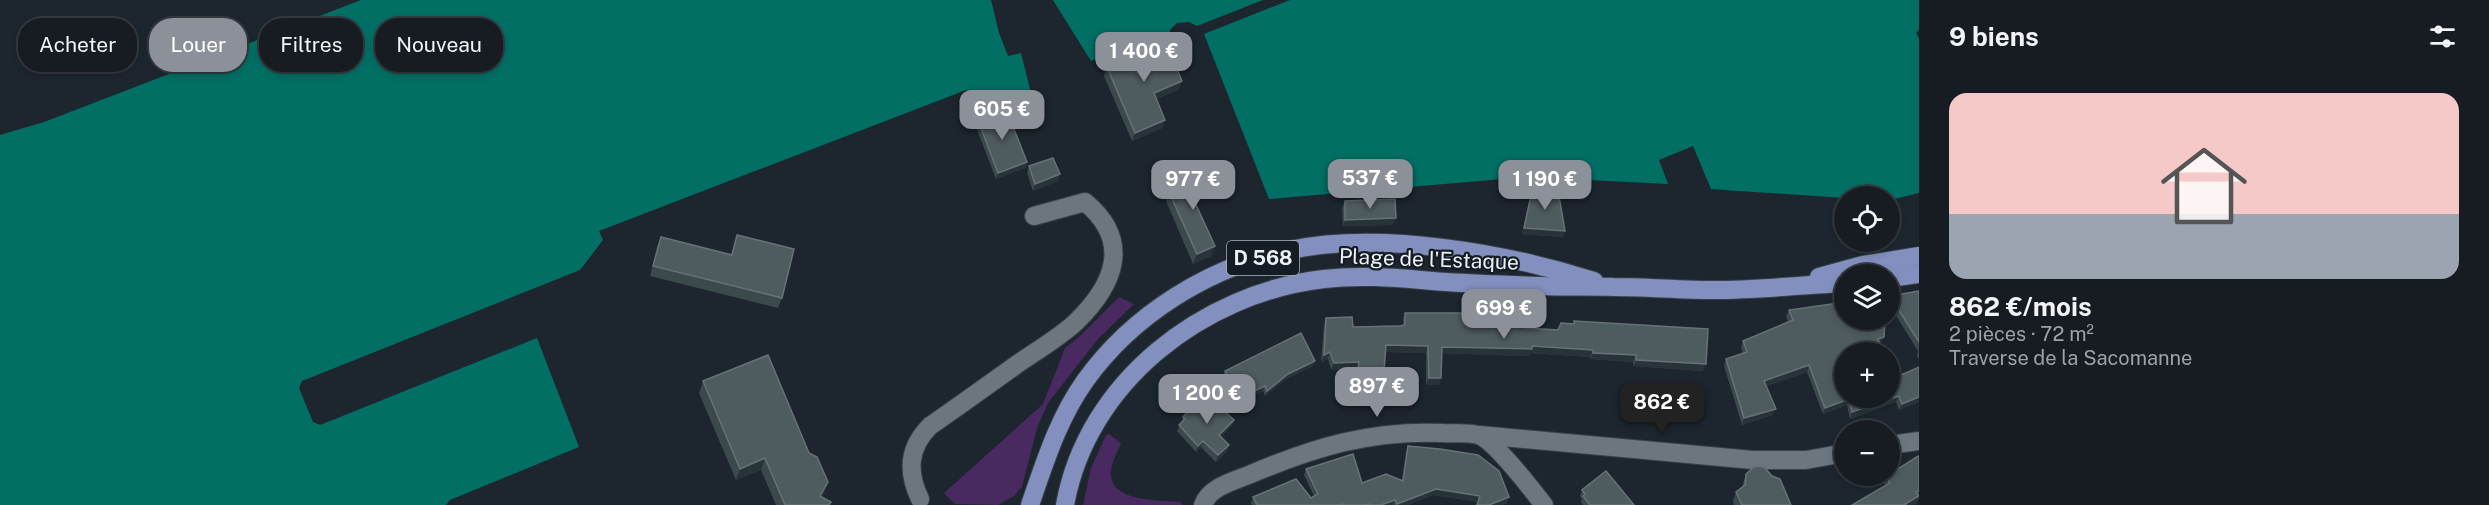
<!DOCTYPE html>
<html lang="fr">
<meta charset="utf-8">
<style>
:root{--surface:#161c22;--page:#23292f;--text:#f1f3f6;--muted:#9ea1a5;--line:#353a40;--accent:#8c9099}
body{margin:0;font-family:"Public Sans",sans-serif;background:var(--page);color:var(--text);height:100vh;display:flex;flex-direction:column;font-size:22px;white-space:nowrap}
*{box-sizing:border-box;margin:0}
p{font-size:20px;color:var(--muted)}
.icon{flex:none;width:33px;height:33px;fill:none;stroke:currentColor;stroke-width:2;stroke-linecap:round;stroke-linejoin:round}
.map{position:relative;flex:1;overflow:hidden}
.sheet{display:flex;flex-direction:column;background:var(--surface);width:570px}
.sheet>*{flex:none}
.guide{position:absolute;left:18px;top:18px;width:570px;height:54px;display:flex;gap:12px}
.tools{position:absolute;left:1834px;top:186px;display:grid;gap:12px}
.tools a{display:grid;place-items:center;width:66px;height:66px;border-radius:50%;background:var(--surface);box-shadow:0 3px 9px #0003,0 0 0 2px var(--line);font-size:30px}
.price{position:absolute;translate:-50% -51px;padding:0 14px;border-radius:12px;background:var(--accent);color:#fff;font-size:20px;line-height:39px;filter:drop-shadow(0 2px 3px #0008)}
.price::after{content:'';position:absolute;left:50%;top:36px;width:18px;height:14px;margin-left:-9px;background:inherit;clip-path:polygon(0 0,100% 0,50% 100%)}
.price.current{background:#222;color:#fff}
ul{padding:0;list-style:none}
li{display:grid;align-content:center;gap:12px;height:318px;padding:0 30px}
li span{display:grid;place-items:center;height:186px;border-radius:18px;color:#555}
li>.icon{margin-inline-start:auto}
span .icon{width:108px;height:108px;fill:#fffc;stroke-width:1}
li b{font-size:26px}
h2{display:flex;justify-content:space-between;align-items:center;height:72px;padding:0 30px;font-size:26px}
.pill{padding:0 21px;border-radius:24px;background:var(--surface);box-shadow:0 3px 9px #0003,0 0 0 2px var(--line);font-size:21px;line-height:54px}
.pill.current{background:var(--accent);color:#fff}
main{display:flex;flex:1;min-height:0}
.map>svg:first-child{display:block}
.green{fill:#482960}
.water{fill:#026f64}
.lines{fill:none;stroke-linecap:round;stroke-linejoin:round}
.minor-casing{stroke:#394147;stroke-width:20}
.major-casing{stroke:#394147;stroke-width:20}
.minor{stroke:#6b767f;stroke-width:18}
.major{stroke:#838fbf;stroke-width:18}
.wall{fill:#3b494d}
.shaded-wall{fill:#273339}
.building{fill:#4e5b5f;stroke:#677277;stroke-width:1.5}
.labels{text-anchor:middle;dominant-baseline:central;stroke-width:4.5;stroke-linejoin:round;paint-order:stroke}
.shield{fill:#141d24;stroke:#aab1b7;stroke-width:1.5}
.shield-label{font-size:20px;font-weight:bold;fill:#ebf1f6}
.street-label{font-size:21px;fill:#ebf1f6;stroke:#141d24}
</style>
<main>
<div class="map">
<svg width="1919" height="505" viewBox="0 0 1919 505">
<rect width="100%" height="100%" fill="#1d262e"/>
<g class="green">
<polygon points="1119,297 1134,304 1098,339 1048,403 1037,428 1022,487 1014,496 998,505 955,504 944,493 1043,404 1065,348 1081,335"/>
<path d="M1109,434L1121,443C1117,453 1110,464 1111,475C1112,502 1160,500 1180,502L1183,505H1083L1091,468L1106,435Z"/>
</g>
<g class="water">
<polygon points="361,0 991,0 999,33 1008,56 1021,53 1031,93 992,104 985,104 966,90 599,231 603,240 580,270 302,381 299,388 313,422 320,425 537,338 579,447 450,500 446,505 0,505 0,135 44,122"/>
<polygon points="1053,0 1263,0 1197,26 1189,22 1177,23 1170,30 1170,37 1147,38 1091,61"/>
<polygon points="1290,0 1919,0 1919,30 1916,33 1919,38 1919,193 1890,200 1890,196 1845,196 1845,198 1711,189 1693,146 1659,160 1668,184 1526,177 1269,199 1204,34"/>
</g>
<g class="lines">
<defs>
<g id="minor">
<polyline points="1480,435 1753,460 1806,460 1845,453"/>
<polyline points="1890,445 1919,441"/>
<path d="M920,499C907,472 908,448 930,426C959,406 988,385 1016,365C1036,351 1059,338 1076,322C1115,284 1132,241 1085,202L1034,216"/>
<path d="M1203,505C1209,487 1234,481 1251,474C1315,447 1371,430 1442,433C1453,434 1468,432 1478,435C1494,440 1533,491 1544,505"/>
</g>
<g id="major">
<polyline points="1819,277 1863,265 1919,256"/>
<polyline points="1890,278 1919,274"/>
<path d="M1030,505C1045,462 1058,419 1085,381C1133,314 1209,267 1290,250C1382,231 1505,253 1594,281"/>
<path d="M1065,505C1087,382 1203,293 1324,279C1365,274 1406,279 1446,282C1478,284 1510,285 1541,286C1565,287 1590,286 1614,287C1647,287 1680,290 1714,290C1757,290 1801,285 1845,283"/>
</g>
</defs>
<use href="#minor" class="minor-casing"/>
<use href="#major" class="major-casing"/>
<use href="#minor" class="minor"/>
<use href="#major" class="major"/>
</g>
<g class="wall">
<polygon points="1131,47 1152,49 1161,54 1179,89 1156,99 1165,120 1162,128 1132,141 1104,76 1108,64 1128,55"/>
<polygon points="978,120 1027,162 1025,168 996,179 976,127"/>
<polygon points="1029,166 1058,181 1033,191 1027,173"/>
<polygon points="1184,179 1208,197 1195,203 1215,246 1211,256 1193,264 1166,201 1169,192 1181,187"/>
<polygon points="1533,186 1563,237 1522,234 1531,192"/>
<polygon points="1345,201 1393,225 1343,226 1342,208"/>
<polygon points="737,235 782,298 778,308 650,276 657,247 661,237 731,255"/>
<polygon points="1919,291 1919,359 1917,356 1918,351 1890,306 1890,295"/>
<polygon points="1469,310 1485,315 1518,321 1526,328 1558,330 1573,324 1574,321 1703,371 1633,366 1633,362 1590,359 1590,357 1530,353 1529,356 1442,353 1439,385 1426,385 1426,353 1386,352 1383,384 1381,391 1355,389 1356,368 1331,370 1328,359 1321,362 1324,324 1326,318 1353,327 1403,325 1403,319 1405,313 1468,313"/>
<polygon points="1789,310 1884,337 1881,343 1880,344 1892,379 1919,367 1919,403 1919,402 1899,410 1896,402 1850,419 1847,405 1823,414 1807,372 1766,386 1773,415 1742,425 1724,366 1726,359 1743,354 1741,348 1743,341 1788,322 1786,316"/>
<polygon points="1313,366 1286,379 1265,396 1263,391 1237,403 1223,376 1225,371"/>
<polygon points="703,381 809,453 828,482 822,497 830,505 776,505 761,470 736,480 699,393"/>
<polygon points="1183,417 1234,420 1231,426 1221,437 1229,445 1227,451 1216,462 1201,447 1196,452 1177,431 1181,423"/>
<polygon points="1408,446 1507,503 1503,505 1476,505 1478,502 1433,495 1408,505 1252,505 1251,503 1253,497 1311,498 1314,496 1304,475 1306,469 1362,483 1402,480 1406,452"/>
<polygon points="1919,458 1919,496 1917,503 1912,505 1852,505 1885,485 1884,483 1886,477"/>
<polygon points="1746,474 1791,505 1734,505 1733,501 1736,492 1742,487"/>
<polygon points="1582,490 1634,505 1583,505 1581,502 1582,499 1580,496"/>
</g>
<g class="shaded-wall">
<polygon points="1182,81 1179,89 1151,101 1154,93"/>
<polygon points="1165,120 1162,128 1132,141 1135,133"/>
<polygon points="1027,162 1025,168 996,179 998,173"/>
<polygon points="1060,174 1058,181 1033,191 1035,184"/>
<polygon points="1211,188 1208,197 1189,205 1192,196"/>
<polygon points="1396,218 1393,225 1343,226 1345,220"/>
<polygon points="1524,228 1565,231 1563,237 1522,234"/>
<polygon points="1215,246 1211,256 1193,264 1197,254"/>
<polygon points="1884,337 1881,343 1876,345 1878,339"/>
<polygon points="1386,345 1428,346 1426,353 1384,352"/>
<polygon points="1532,346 1593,350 1590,357 1530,353 1529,356 1440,353 1442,347"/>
<polygon points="1330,352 1328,359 1321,362 1324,355"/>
<polygon points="1593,353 1636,355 1633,362 1590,359"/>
<polygon points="1636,360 1706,364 1703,371 1633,366"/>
<polygon points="1315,361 1313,366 1286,379 1265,396 1267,391 1288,374"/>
<polygon points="1359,362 1356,368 1331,370 1334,363"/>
<polygon points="1809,365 1807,372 1762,387 1764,381"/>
<polygon points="1429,378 1441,378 1439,385 1426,385"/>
<polygon points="1357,382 1383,384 1381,391 1355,389"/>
<polygon points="1265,386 1263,391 1237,403 1239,398"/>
<polygon points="1899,396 1896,402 1850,419 1852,412"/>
<polygon points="1919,397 1919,402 1899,410 1902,404"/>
<polygon points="1849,399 1847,405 1823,414 1825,408"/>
<polygon points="1776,409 1773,415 1742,425 1744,418"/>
<polygon points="1234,420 1231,426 1217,441 1219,435"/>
<polygon points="1203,441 1201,447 1196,452 1198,446"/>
<polygon points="1229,445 1227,451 1216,462 1218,455"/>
<polygon points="765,458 761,470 736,480 740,469"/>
<polygon points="828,482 824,494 818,505 820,496"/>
<polygon points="1436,489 1480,496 1478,502 1433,495 1408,505 1396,505"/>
<polygon points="1919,496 1917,503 1912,505 1905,505"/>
<polygon points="1509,497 1507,503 1503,505 1489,505"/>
<polygon points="1395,500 1393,505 1381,505"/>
</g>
<g class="building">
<polygon points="1148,40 1152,49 1158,46 1161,54 1169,50 1182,81 1154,93 1165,120 1135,133 1107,67 1109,67 1108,64 1134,53 1131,47"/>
<polygon points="1006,109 1027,162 998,173 978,120"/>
<polygon points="1053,158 1060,174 1035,184 1029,166"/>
<polygon points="1204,170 1211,188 1192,196 1215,246 1197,254 1169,192 1186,184 1184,179"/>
<polygon points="1533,186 1547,187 1559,196 1565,231 1524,228"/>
<polygon points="1395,199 1396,218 1345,220 1345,201"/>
<polygon points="737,235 794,249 782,298 653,266 661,237 732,255"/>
<polygon points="1919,291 1919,342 1890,296"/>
<polygon points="1845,302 1845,320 1885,320 1884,337 1878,339 1883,352 1845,352 1845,398 1890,398 1890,374 1892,379 1919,367 1919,397 1902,404 1899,396 1852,412 1849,399 1825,408 1809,365 1764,381 1776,409 1744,418 1726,359 1747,352 1743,341 1793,320 1789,310"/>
<polygon points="1469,310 1485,311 1485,315 1518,317 1518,321 1526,321 1526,328 1558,330 1561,323 1574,324 1574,321 1708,329 1706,364 1636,360 1636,355 1593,353 1593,350 1532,346 1532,349 1442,347 1441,378 1429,378 1428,346 1386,345 1383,384 1357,382 1359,362 1334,363 1330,352 1324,355 1326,318 1352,317 1353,327 1400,326 1405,325 1405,313 1469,313"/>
<polygon points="1301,333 1315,361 1288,374 1267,391 1265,386 1239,398 1225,371"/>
<polygon points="768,355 809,453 817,457 828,482 820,496 831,502 829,505 785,505 765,458 740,469 703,381"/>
<polygon points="1208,396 1234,420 1219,435 1229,445 1218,455 1203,441 1198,446 1179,425 1185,419 1183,417 1191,408"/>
<polygon points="1408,446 1440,449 1478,455 1499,471 1509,497 1489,505 1477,505 1480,496 1436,489 1397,504 1395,500 1381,505 1370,505 1369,504 1365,505 1342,505 1342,504 1339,505 1257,505 1253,497 1296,479 1311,498 1318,494 1306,469 1353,454 1362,483 1386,474 1403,481"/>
<polygon points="1918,456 1919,458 1919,491 1916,492 1919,496 1905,504 1906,505 1852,505 1890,483 1886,477 1890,476 1890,474"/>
<polygon points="1760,466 1765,468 1772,476 1780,479 1791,505 1742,505 1736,492 1745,485 1746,474 1754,467"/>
<polygon points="1606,471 1634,505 1590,505 1583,496 1585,494 1582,490"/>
</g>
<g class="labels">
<rect class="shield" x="1227" y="241" width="72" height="34" rx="4.5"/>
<g class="shield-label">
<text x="1263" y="258">D 568</text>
</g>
<g class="street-label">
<text transform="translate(1429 259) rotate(2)">Plage de l'Estaque</text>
</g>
</g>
</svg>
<div class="tools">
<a><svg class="icon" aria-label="locate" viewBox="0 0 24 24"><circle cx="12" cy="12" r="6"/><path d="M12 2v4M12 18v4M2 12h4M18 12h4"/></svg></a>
<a><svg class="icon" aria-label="layers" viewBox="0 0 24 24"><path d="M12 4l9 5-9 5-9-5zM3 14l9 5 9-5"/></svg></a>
<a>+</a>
<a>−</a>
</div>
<b class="price" style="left:1144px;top:83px">1 400 €</b>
<b class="price" style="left:1002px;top:141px">605 €</b>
<b class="price" style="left:1370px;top:210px">537 €</b>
<b class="price" style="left:1193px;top:211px">977 €</b>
<b class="price" style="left:1545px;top:211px">1 190 €</b>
<b class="price" style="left:1504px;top:340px">699 €</b>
<b class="price" style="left:1377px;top:418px">897 €</b>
<b class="price" style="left:1207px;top:425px">1 200 €</b>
<b class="price current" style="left:1662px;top:434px">862 €</b>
<div class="guide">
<a class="pill">Acheter</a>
<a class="pill current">Louer</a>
<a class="pill">Filtres</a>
<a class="pill">Nouveau</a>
</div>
</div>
<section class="sheet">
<h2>9 biens<svg class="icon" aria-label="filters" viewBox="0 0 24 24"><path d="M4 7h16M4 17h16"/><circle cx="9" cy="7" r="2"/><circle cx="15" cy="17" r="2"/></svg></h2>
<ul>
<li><span style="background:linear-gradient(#f6c9c9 65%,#9aa5b1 0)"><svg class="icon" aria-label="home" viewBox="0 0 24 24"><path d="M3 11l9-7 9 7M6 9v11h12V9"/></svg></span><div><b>862 €/mois</b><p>2 pièces · 72 m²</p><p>Traverse de la Sacomanne</p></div></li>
</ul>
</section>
</main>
